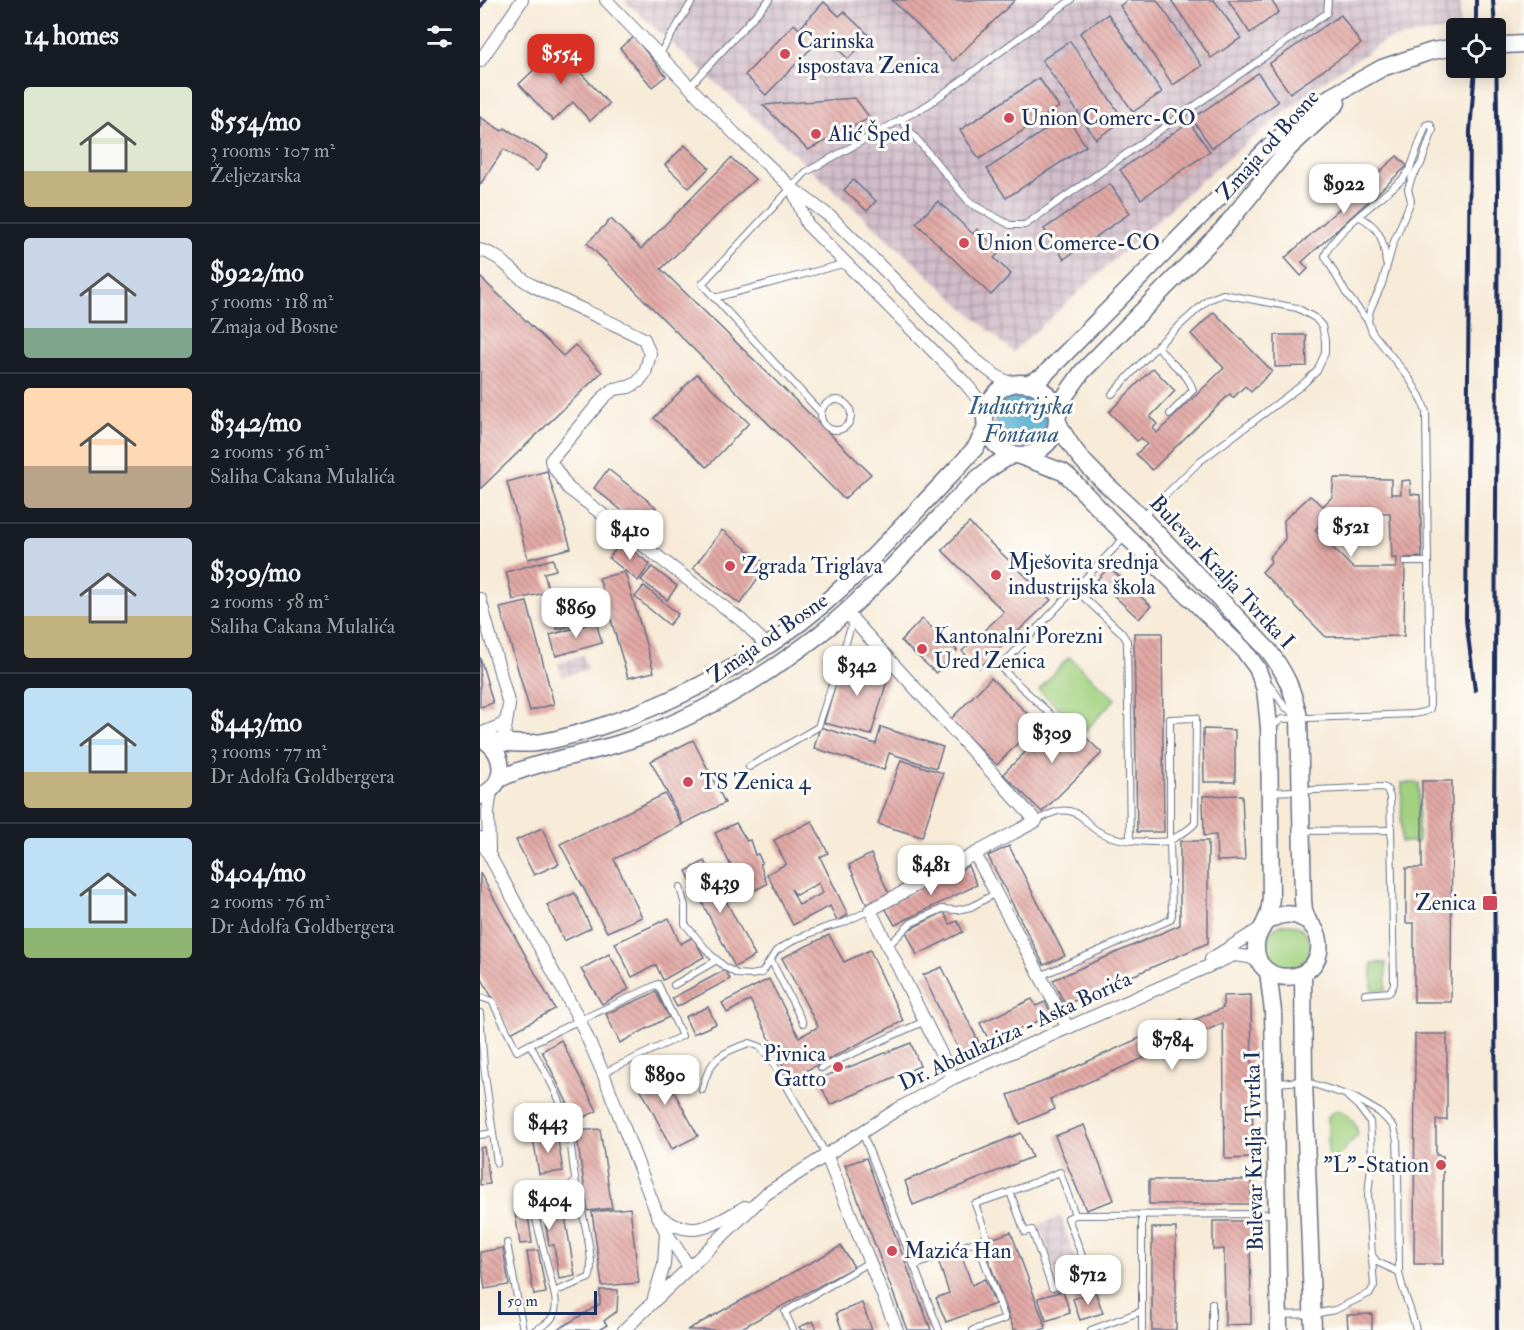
<!DOCTYPE html>
<meta charset="utf-8">
<style>
:root{--surface:#171b24;--page:#20242c;--text:#f1f3f6;--muted:#9ea1a6;--line:#363941;--accent:#d93025}
body{margin:0;font-family:"IM FELL Double Pica",serif;background:var(--page);color:var(--text);height:100vh;display:flex;flex-direction:column;font-size:22px;white-space:nowrap}
*{box-sizing:border-box;margin:0}
p{font-size:20px;color:var(--muted)}
.icon{flex:none;width:33px;height:33px;fill:none;stroke:currentColor;stroke-width:2;stroke-linecap:round;stroke-linejoin:round}
.map{position:relative;flex:1;overflow:hidden}
.details{display:flex;flex-direction:column;background:var(--surface);width:480px}
.details>*{flex:none}
.tools{position:absolute;left:966px;top:18px;display:grid;gap:12px}
.tools a{display:grid;place-items:center;width:60px;height:60px;border-radius:6px;background:var(--surface);box-shadow:0 3px 15px #0003;font-size:30px}
.scale{position:absolute;left:18px;bottom:15px;width:99px;box-sizing:border-box;padding-left:6px;border:3px solid #1b2f5e;border-top:0;font-size:16px;line-height:21px;white-space:nowrap;color:#1b2f5e;-webkit-text-stroke:4px #fdfcf7;paint-order:stroke}
.price{position:absolute;translate:-50% -51px;padding:0 14px;border-radius:12px;background:#fff;color:#222;font-size:20px;line-height:39px;filter:drop-shadow(0 2px 3px #0008)}
.price::after{content:'';position:absolute;left:50%;top:36px;width:18px;height:14px;margin-left:-9px;background:inherit;clip-path:polygon(0 0,100% 0,50% 100%)}
.price.current{background:var(--accent);color:#fff}
ul{padding:0;list-style:none}
li{display:flex;align-items:center;gap:18px;height:150px;padding:0 24px}
li+li{border-top:2px solid var(--line)}
li span{display:grid;place-items:center;flex:none;width:168px;height:120px;border-radius:6px;color:#555}
li>.icon{margin-inline-start:auto}
span .icon{width:72px;height:72px;fill:#fffc;stroke-width:1}
li b{font-size:26px}
h2{display:flex;justify-content:space-between;align-items:center;height:72px;padding:0 24px;font-size:26px}
main{display:flex;flex:1;min-height:0}
.map>svg:first-child{display:block}
.industrial{fill:url(#industrial-grid)}
.grass{fill:#a1d17f;stroke:#5e806e;stroke-width:1.5}
.water{fill:#55afd2;stroke:#386f98;stroke-width:1.5}
.building{fill:url(#building-back-hatch);fill-rule:evenodd}
.lines{fill:none;stroke-linecap:round;stroke-linejoin:round}
.lane-casing{stroke:#687189;stroke-width:8}
.street-casing{stroke:#687189;stroke-width:14}
.secondary-casing{stroke:#687189;stroke-width:19}
.lane{stroke:#fff;stroke-width:6}
.street{stroke:#fff;stroke-width:12}
.secondary{stroke:#fff;stroke-width:16}
.rail{stroke:#1b2f5e;stroke-width:4}
.poi-dot{fill:#d1495b;stroke:#fdfcf7;stroke-width:2}
.labels{text-anchor:middle;dominant-baseline:central;stroke-width:6;stroke-linejoin:round;paint-order:stroke}
.poi-label{font-size:22px;fill:#1b2f5e;stroke:#fdfcf7;text-anchor:start}
.street-label{font-size:22px;fill:#1b2f5e;stroke:#fdfcf7}
.water-label{font-size:24px;font-style:italic;fill:#2f5c87;stroke:#fdfcf7}
</style>
<main>
<section class="details">
<h2>14 homes<svg class="icon" aria-label="filters" viewBox="0 0 24 24"><path d="M4 7h16M4 17h16"/><circle cx="9" cy="7" r="2"/><circle cx="15" cy="17" r="2"/></svg></h2>
<ul>
<li><span style="background:linear-gradient(#dfe7d0 70%,#c2b280 0)"><svg class="icon" aria-label="home" viewBox="0 0 24 24"><path d="M3 11l9-7 9 7M6 9v11h12V9"/></svg></span><div><b>$554/mo</b><p>3 rooms · 107 m²</p><p>Željezarska</p></div></li>
<li><span style="background:linear-gradient(#c9d6e8 75%,#7fa58c 0)"><svg class="icon" aria-label="home" viewBox="0 0 24 24"><path d="M3 11l9-7 9 7M6 9v11h12V9"/></svg></span><div><b>$922/mo</b><p>5 rooms · 118 m²</p><p>Zmaja od Bosne</p></div></li>
<li><span style="background:linear-gradient(#ffd9b3 65%,#b9a48a 0)"><svg class="icon" aria-label="home" viewBox="0 0 24 24"><path d="M3 11l9-7 9 7M6 9v11h12V9"/></svg></span><div><b>$342/mo</b><p>2 rooms · 56 m²</p><p>Saliha Cakana Mulalića</p></div></li>
<li><span style="background:linear-gradient(#c9d6e8 65%,#c2b280 0)"><svg class="icon" aria-label="home" viewBox="0 0 24 24"><path d="M3 11l9-7 9 7M6 9v11h12V9"/></svg></span><div><b>$309/mo</b><p>2 rooms · 58 m²</p><p>Saliha Cakana Mulalića</p></div></li>
<li><span style="background:linear-gradient(#bfe0f5 70%,#c2b280 0)"><svg class="icon" aria-label="home" viewBox="0 0 24 24"><path d="M3 11l9-7 9 7M6 9v11h12V9"/></svg></span><div><b>$443/mo</b><p>3 rooms · 77 m²</p><p>Dr Adolfa Goldbergera</p></div></li>
<li><span style="background:linear-gradient(#bfe0f5 75%,#8fb573 0)"><svg class="icon" aria-label="home" viewBox="0 0 24 24"><path d="M3 11l9-7 9 7M6 9v11h12V9"/></svg></span><div><b>$404/mo</b><p>2 rooms · 76 m²</p><p>Dr Adolfa Goldbergera</p></div></li>
</ul>
</section>
<div class="map">
<svg width="1044" height="1330" viewBox="0 0 1044 1330">
<defs>
<pattern id="industrial-grid" width="8" height="8" patternUnits="userSpaceOnUse" patternTransform="scale(1.5)"><rect width="8" height="8" fill="#d1bdc9"/><path d="M0 4h8M4 0v8" fill="none" stroke="#a99aa6"/></pattern>
<pattern id="building-back-hatch" width="6" height="6" patternUnits="userSpaceOnUse" patternTransform="scale(1.5)"><rect width="6" height="6" fill="#e3a9a5"/><path d="M-1 5l2 2M0 0l6 6M5-1l2 2" fill="none" stroke="#b78a8a"/></pattern>
</defs>
<rect width="100%" height="100%" fill="#fdfcf7"/>
<filter id="ink" filterUnits="userSpaceOnUse"><feTurbulence type="fractalNoise" baseFrequency=".0167" numOctaves="2"/><feDisplacementMap in="SourceGraphic" scale="12" xChannelSelector="R" yChannelSelector="G"/><feConvolveMatrix kernelMatrix="1 2 1 2 8 2 1 2 1" color-interpolation-filters="sRGB"/></filter>
<filter id="wash" filterUnits="userSpaceOnUse"><feTurbulence type="fractalNoise" baseFrequency=".008" numOctaves="4" result="noise"/><feDisplacementMap in="SourceGraphic" scale="24" xChannelSelector="R" yChannelSelector="G"/><feGaussianBlur stdDeviation="1.35" result="paint"/><feColorMatrix in="noise" values="0 0 0 0 0 0 0 0 0 0 0 0 0 0 0 0 0 1.4 0 .05"/><feComposite in="paint" operator="in"/></filter>
<g filter="url(#wash)">
<rect width="100%" height="100%" fill="#f7ebd8"/>
<g class="industrial">
<polygon points="144,0 981,0 979,28 906,40 845,80 725,177 533,352"/>
<polygon points="103,655 108,669 82,677 78,663"/>
<polygon points="581,1217 600,1273 578,1280 559,1224"/>
</g>
<g class="grass">
<polygon points="589,657 635,699 604,732 559,690"/>
<polygon points="922,783 939,783 938,842 921,842"/>
<circle cx="808" cy="946" r="22"/>
<rect x="892" y="963" width="14" height="27"/>
<path d="M858,1110C869,1113 876,1123 878,1134L854,1161L850,1163L848,1158V1117L851,1113Z"/>
</g>
<circle class="water" cx="541" cy="420" r="26"/>
<g id="blocks">
<g class="building">
<polygon points="412,0 535,0 473,61"/>
<polygon points="648,0 677,0 722,66 693,85 640,6"/>
<polygon points="691,0 734,0 761,38 731,58"/>
<polygon points="748,0 791,0 799,12 770,33"/>
<polygon points="344,2 359,16 364,12 390,36 368,59 344,35 286,95 265,75 314,24 319,29"/>
<polygon points="628,14 682,92 653,112 600,33"/>
<polygon points="861,15 881,44 810,93 789,64"/>
<polygon points="154,37 186,76 172,87 140,48"/>
<polygon points="71,40 129,104 110,121 93,102 73,121 39,84 60,64 53,56"/>
<polygon points="590,41 644,120 616,139 562,60"/>
<polygon points="778,73 798,102 732,148 712,119"/>
<polygon points="559,78 579,107 499,159 480,130"/>
<polygon points="375,98 390,118 328,150 283,105"/>
<polygon points="586,116 606,146 526,198 507,169"/>
<polygon points="0,117 22,131 25,128 68,155 57,171 24,149 0,185"/>
<polygon points="709,122 730,151 661,199 640,170"/>
<polygon points="205,145 229,168 209,188 185,165"/>
<polygon points="917,156 927,166 822,262 828,269 821,276 805,258"/>
<polygon points="251,158 275,179 181,269 391,474 364,499 107,243 131,219 161,249"/>
<polygon points="373,180 396,201 387,211 364,190"/>
<polygon points="630,184 650,213 584,259 564,229"/>
<polygon points="458,201 493,234 497,229 520,252 514,258 531,274 511,295 436,223"/>
<polygon points="0,277 83,356 95,345 122,372 0,489"/>
<polygon points="734,312 792,371 771,392 765,386 753,398 750,394 672,470 656,454 667,444 661,438 657,441 629,412 673,368 695,391 670,417 677,424 673,428 677,433 744,368 711,334"/>
<polygon points="795,335 826,335 827,366 795,367"/>
<polygon points="217,374 269,423 227,467 174,418"/>
<polygon points="128,469 176,507 161,526 114,488"/>
<polygon points="67,471 91,548 48,559 27,482"/>
<path d="M854,478L911,479V494H921V481L930,480L931,494L940,495L942,557L925,558L924,636L846,637L782,572L791,562L789,558L805,539L804,520L830,496L843,506L852,497ZM851,512L910,513L912,558H917L916,568H873L835,530Z"/>
<polygon points="489,523 571,600 499,668 482,651 524,612 462,550"/>
<polygon points="242,530 287,565 260,604 213,568"/>
<polygon points="141,542 170,564 158,581 129,558"/>
<polygon points="73,559 76,570 64,573 69,592 33,600 26,572"/>
<polygon points="172,567 197,586 187,600 161,580"/>
<polygon points="629,567 671,606 659,619 617,580"/>
<polygon points="145,572 174,672 148,678 119,578"/>
<polygon points="164,586 198,614 189,625 155,597"/>
<polygon points="94,593 101,623 77,629 70,600"/>
<polygon points="47,602 74,704 50,711 20,608"/>
<polygon points="442,619 477,650 456,673 421,641"/>
<polygon points="116,622 122,643 76,656 70,635"/>
<polygon points="654,633 682,633 684,832 657,832"/>
<polygon points="0,657 13,703 0,707"/>
<polygon points="363,658 410,671 391,735 344,723"/>
<polygon points="511,678 557,723 517,765 470,720"/>
<polygon points="583,715 622,753 562,812 523,774"/>
<polygon points="340,727 396,744 401,727 463,747 456,768 409,753 404,770 334,748"/>
<polygon points="723,729 755,730 755,782 724,782"/>
<polygon points="213,740 245,803 203,824 171,761"/>
<polygon points="421,760 463,773 442,837 398,824"/>
<polygon points="942,781 972,781 971,1002 934,1002 934,923 926,923 926,868 942,868"/>
<polygon points="185,794 202,825 134,859 162,917 127,932 80,844"/>
<polygon points="762,795 765,860 737,861 736,835 724,836 723,796"/>
<path d="M332,821L348,853L340,857L368,915L357,921L350,906L313,925L287,874L306,864L294,840ZM339,883L343,893L319,905L311,889L316,895Z"/>
<polygon points="256,823 267,841 270,840 275,855 278,854 282,863 280,864 287,884 265,895 235,833"/>
<polygon points="62,828 79,864 54,875 36,840"/>
<polygon points="700,841 728,841 728,943 585,1005 573,980 700,925"/>
<polygon points="529,846 585,956 564,965 508,856"/>
<polygon points="391,854 409,894 387,905 369,865"/>
<polygon points="225,861 275,956 255,967 206,871"/>
<polygon points="488,866 497,885 415,925 404,906"/>
<polygon points="0,873 75,1009 31,1033 0,975"/>
<polygon points="95,893 111,928 84,941 67,905"/>
<polygon points="464,912 470,924 477,921 483,932 437,955 426,931"/>
<polygon points="189,918 200,944 213,937 224,957 183,980 176,965 152,977 135,943"/>
<polygon points="349,935 364,962 390,950 423,1021 310,1079 270,1000 247,1013 242,1003 289,979 319,1037 338,1027 302,958"/>
<polygon points="129,954 149,989 122,1004 101,969"/>
<polygon points="462,967 502,1049 483,1059 443,975"/>
<polygon points="245,970 250,979 197,1007 192,998"/>
<polygon points="176,992 189,1017 140,1043 126,1014"/>
<polygon points="771,995 773,1158 745,1159 743,1023 570,1099 575,1109 540,1124 528,1095 562,1082 702,1019 704,1024 743,1008 743,996"/>
<polygon points="552,999 556,1006 565,1002 572,1015 510,1042 500,1023"/>
<polygon points="228,1007 236,1024 213,1034 205,1017"/>
<polygon points="935,1034 967,1034 967,1120 956,1120 956,1155 963,1156 963,1264 934,1264"/>
<polygon points="81,1040 117,1111 96,1121 62,1051"/>
<polygon points="431,1043 440,1066 350,1105 338,1079"/>
<polygon points="178,1062 218,1136 192,1149 153,1074"/>
<polygon points="604,1125 634,1200 606,1210 575,1136"/>
<polygon points="120,1129 132,1208 108,1211 96,1131"/>
<polygon points="541,1133 552,1157 433,1205 425,1181"/>
<polygon points="77,1134 83,1171 59,1174 53,1137"/>
<polygon points="4,1147 10,1184 0,1185 0,1148"/>
<polygon points="386,1158 451,1330 427,1330 365,1165"/>
<rect x="669" y="1180" width="102" height="24"/>
<polygon points="82,1198 95,1276 79,1279 74,1245 69,1245 64,1213 48,1215 52,1243 40,1244 34,1206"/>
<polygon points="150,1208 159,1283 122,1286 112,1212"/>
<polygon points="733,1221 770,1221 771,1324 745,1325 744,1249 733,1250"/>
<rect x="672" y="1228" width="24" height="102"/>
<polygon points="531,1232 566,1328 561,1330 534,1330 502,1242"/>
<polygon points="361,1246 374,1267 258,1330 207,1330"/>
<polygon points="23,1248 29,1285 5,1289 0,1252"/>
<polygon points="58,1250 66,1293 54,1295 47,1252"/>
<polygon points="480,1251 492,1285 505,1279 515,1304 466,1322 456,1298 469,1293 458,1260"/>
<polygon points="120,1290 138,1290 137,1311 124,1321 127,1325 119,1330 77,1330 120,1304"/>
<polygon points="583,1291 590,1313 566,1321 558,1298"/>
<polygon points="615,1291 623,1313 600,1320 593,1299"/>
<polygon points="382,1303 392,1330 362,1330 356,1313"/>
<polygon points="892,1314 892,1330 868,1330 867,1315"/>
<polygon points="333,1321 337,1330 321,1330 319,1327"/>
</g>
</g>
</g>
<g filter="url(#ink)">
<use href="#blocks" fill-opacity="0" stroke="#687189" stroke-width="1.5"/>
<g class="lines">
<defs>
<g id="lane">
<polyline points="179,55 213,0"/>
<polyline points="209,87 289,0"/>
<polyline points="420,119 490,203 530,225 545,225 847,13 848,0"/>
<path d="M880,217C900,227 904,241 906,263"/>
<polyline points="234,298 367,263"/>
<path d="M888,321L866,293L845,256C852,233 904,196 923,179L930,169L946,125L950,124L953,130L941,164L932,177L928,189L931,201L913,244L902,284L890,310L888,321L892,332L929,378L941,398L946,412L948,562"/>
<polyline points="632,394 678,345"/>
<circle cx="356" cy="415" r="15"/>
<polyline points="341,413 222,284 326,172 449,104 591,0"/>
<path d="M663,517L720,461L822,385L837,371L845,353V340L842,326L835,318L817,308L743,294L728,300L678,345C686,363 707,370 713,390L690,414"/>
<polyline points="595,589 642,633 647,641 650,839"/>
<polyline points="790,685 805,707 814,713"/>
<polyline points="570,714 520,667 645,537"/>
<polyline points="791,727 802,719 933,714 944,712 950,709 948,562 925,562"/>
<polyline points="269,767 338,727 373,621"/>
<polyline points="791,792 903,787 907,789 910,797 911,830 914,984 910,992 885,994"/>
<path d="M556,821C572,812 587,804 603,818C608,824 613,829 621,833C640,842 669,843 690,841V719L716,718L715,823C709,831 698,835 690,841L692,915L690,920L560,976"/>
<polyline points="824,831 911,830"/>
<polyline points="200,887 205,906 205,924 230,954 245,967 257,974 271,975 282,973 296,951 316,939 347,927 363,923 390,910"/>
<polyline points="408,946 431,923 462,909 477,910 491,907 516,893"/>
<polyline points="291,960 323,1023"/>
<polyline points="194,985 237,960"/>
<path d="M0,997L12,1001L37,1051C83,1026 131,1007 178,984L202,1036L123,1073"/>
<polyline points="0,1013 4,1067 17,1163"/>
<path d="M50,1044C62,1068 79,1093 86,1119C91,1138 92,1159 95,1178C98,1200 117,1261 109,1278L74,1292L56,1219"/>
<polyline points="341,1068 445,1021"/>
<path d="M795,1083L824,1081L873,1097L899,1112L914,1127L917,1141L918,1166L919,1272C922,1292 932,1310 936,1330"/>
<path d="M222,1090C229,1059 241,1052 270,1043L281,1047L295,1066L346,1154"/>
<polyline points="868,1097 878,1106 890,1122 892,1154 888,1196 892,1255 897,1262 919,1272"/>
<polyline points="382,1132 459,1330"/>
<polyline points="0,1135 13,1133"/>
<path d="M42,1198C60,1194 81,1194 95,1182"/>
<polyline points="595,1215 580,1172 530,1192 545,1232 552,1230 572,1288 609,1275 588,1218 595,1215 795,1214"/>
<polyline points="662,1215 662,1330"/>
<polyline points="497,1241 507,1237 495,1204 530,1192"/>
<polyline points="27,1243 43,1330"/>
<polyline points="434,1266 497,1241 525,1319 493,1330"/>
<polyline points="732,1303 732,1330"/>
<polyline points="800,1315 833,1314 855,1310 890,1293 894,1286 892,1258"/>
<path d="M55,1330C74,1322 79,1311 74,1292"/>
<polyline points="313,1330 305,1312 389,1262"/>
<polyline points="611,1330 662,1311"/>
</g>
<g id="street">
<polyline points="126,0 255,134 313,189 352,218 493,358 515,375 532,385"/>
<polyline points="0,61 42,0"/>
<polyline points="313,190 327,224 486,384 498,399 505,418"/>
<path d="M0,250C22,255 31,273 50,284C87,304 126,319 164,339L170,354L165,373L158,382L149,387L134,389L124,397L71,460L72,464L88,488L261,620L287,645"/>
<polyline points="0,599 29,705 24,736 33,744"/>
<polyline points="366,612 556,821 390,910 473,1078"/>
<polyline points="0,734 22,725 26,720"/>
<polyline points="0,838 99,1019 123,1073 177,1214 186,1232 209,1267"/>
<polyline points="9,850 8,812 11,790"/>
<polyline points="495,854 588,1028"/>
<polyline points="731,959 781,928"/>
<polyline points="346,1154 417,1330"/>
<path d="M180,1216C211,1242 235,1224 265,1207"/>
<polyline points="174,1298 184,1265 186,1232"/>
<polyline points="144,1330 286,1194 418,1109 473,1078 754,955 769,957 781,963"/>
</g>
<g id="secondary">
<polyline points="1025,45 1044,44"/>
<circle cx="541" cy="419" r="36"/>
<polyline points="546,384 562,377 788,148 828,112 852,96 902,68 952,51 976,47"/>
<polyline points="577,418 585,396 602,372 743,229 809,148 857,103"/>
<path d="M577,420C596,464 631,486 663,519C706,562 747,607 789,651C807,676 812,688 819,717L823,900L824,910L828,921"/>
<path d="M537,455L583,472L590,478L636,526L763,649L777,668L785,689L787,707L789,728L791,898C790,905 790,913 786,920C783,929 776,934 776,945C774,990 845,986 839,941C838,932 832,924 824,919C811,911 798,914 786,922"/>
<path d="M6,741C23,742 39,745 56,743C78,740 100,733 122,726C211,697 298,648 367,583C406,545 442,504 480,465L496,447L506,428"/>
<path d="M19,779C60,760 106,755 150,740C218,717 283,678 340,634C383,600 420,558 458,519C481,495 502,469 533,455"/>
<path d="M0,796C27,786 27,752 2,739"/>
<polyline points="788,971 793,1012 799,1330"/>
<polyline points="823,974 824,1081 833,1330"/>
</g>
</defs>
<use href="#lane" class="lane-casing"/>
<use href="#street" class="street-casing"/>
<use href="#secondary" class="secondary-casing"/>
<use href="#lane" class="lane"/>
<use href="#street" class="street"/>
<use href="#secondary" class="secondary"/>
<g class="rail">
<polyline points="1013,0 1015,28"/>
<polyline points="0,7 5,0"/>
<polyline points="996,28 996,0"/>
<polyline points="1016,42 1018,187 1014,828 1017,1330"/>
<polyline points="995,68 990,131 986,620 995,690"/>
</g>
</g>
</g>
<g class="poi-dot">
<circle cx="305" cy="54" r="6"/>
<circle cx="529" cy="118" r="6"/>
<circle cx="336" cy="134" r="6"/>
<circle cx="484" cy="243" r="6"/>
<circle cx="250" cy="566" r="6"/>
<circle cx="516" cy="575" r="6"/>
<circle cx="442" cy="649" r="6"/>
<circle cx="208" cy="782" r="6"/>
<rect x="1002" y="895" width="16" height="16" rx="3"/>
<circle cx="358" cy="1067" r="6"/>
<circle cx="961" cy="1165" r="6"/>
<circle cx="412" cy="1251" r="6"/>
</g>
<g class="labels">
<g class="poi-label">
<text x="317" y="41">Carinska<tspan x="317" dy="25">ispostava Zenica</tspan></text>
<text x="541" y="118">Union Comerc-CO</text>
<text x="348" y="134">Alić Šped</text>
<text x="496" y="243">Union Comerce-CO</text>
<text x="528" y="562">Mješovita srednja<tspan x="528" dy="25">industrijska škola</tspan></text>
<text x="262" y="566">Zgrada Triglava</text>
<text x="454" y="636">Kantonalni Porezni<tspan x="454" dy="25">Ured Zenica</tspan></text>
<text x="220" y="782">TS Zenica 4</text>
<text x="996" y="903" text-anchor="end">Zenica</text>
<text x="346" y="1054" text-anchor="end">Pivnica<tspan x="346" dy="25">Gatto</tspan></text>
<text x="949" y="1165" text-anchor="end">"L"-Station</text>
<text x="424" y="1251">Mazića Han</text>
</g>
<g class="street-label">
<text transform="translate(788 145) rotate(-48)">Zmaja od Bosne</text>
<text transform="translate(742 572) rotate(47)">Bulevar Kralja Tvrtka I</text>
<text transform="translate(288 638) rotate(-35)">Zmaja od Bosne</text>
<text transform="translate(535 1031) rotate(-25)">Dr. Abdulaziza - Aska Borića</text>
<text transform="translate(774 1151) rotate(-91)">Bulevar Kralja Tvrtka I</text>
</g>
<g class="water-label">
<text x="541" y="406">Industrijska<tspan x="541" dy="28">Fontana</tspan></text>
</g>
</g>
</svg>
<div class="tools">
<a><svg class="icon" aria-label="locate" viewBox="0 0 24 24"><circle cx="12" cy="12" r="6"/><path d="M12 2v4M12 18v4M2 12h4M18 12h4"/></svg></a>
</div>
<div class="scale">50 m</div>
<b class="price current" style="left:81px;top:85px">$554</b>
<b class="price" style="left:864px;top:215px">$922</b>
<b class="price" style="left:871px;top:558px">$521</b>
<b class="price" style="left:150px;top:561px">$410</b>
<b class="price" style="left:96px;top:639px">$869</b>
<b class="price" style="left:377px;top:697px">$342</b>
<b class="price" style="left:572px;top:764px">$309</b>
<b class="price" style="left:451px;top:896px">$481</b>
<b class="price" style="left:240px;top:914px">$439</b>
<b class="price" style="left:692px;top:1071px">$784</b>
<b class="price" style="left:185px;top:1106px">$890</b>
<b class="price" style="left:68px;top:1154px">$443</b>
<b class="price" style="left:69px;top:1231px">$404</b>
<b class="price" style="left:608px;top:1306px">$712</b>
</div>
</main>
